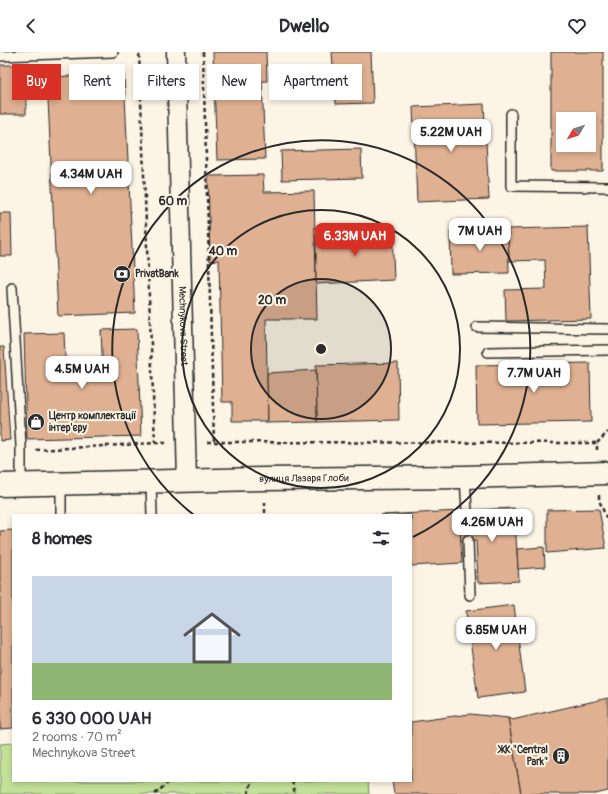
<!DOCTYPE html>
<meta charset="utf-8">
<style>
:root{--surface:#fff;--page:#f2f2f3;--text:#2b2b33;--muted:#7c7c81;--line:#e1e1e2;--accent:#d93025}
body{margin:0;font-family:Pangolin,sans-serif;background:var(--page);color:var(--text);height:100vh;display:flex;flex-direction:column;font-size:15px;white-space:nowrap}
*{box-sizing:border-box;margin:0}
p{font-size:13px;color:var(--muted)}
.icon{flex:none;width:22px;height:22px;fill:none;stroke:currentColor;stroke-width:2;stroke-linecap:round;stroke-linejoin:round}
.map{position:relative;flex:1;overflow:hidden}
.details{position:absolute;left:12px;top:462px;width:400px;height:268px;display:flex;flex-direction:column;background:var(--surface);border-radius:0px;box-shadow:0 2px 6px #0003}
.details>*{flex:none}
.hud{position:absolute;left:12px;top:12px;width:400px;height:36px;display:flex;gap:8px}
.needle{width:26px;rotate:231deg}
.tools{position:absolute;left:556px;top:60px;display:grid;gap:8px}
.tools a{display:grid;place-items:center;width:40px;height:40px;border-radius:0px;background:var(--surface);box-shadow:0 2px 6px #0003;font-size:20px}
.price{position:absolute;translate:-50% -34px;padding:0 9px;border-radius:8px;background:#fff;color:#222;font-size:13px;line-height:26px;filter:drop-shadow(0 1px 2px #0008)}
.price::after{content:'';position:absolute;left:50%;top:24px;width:12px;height:9px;margin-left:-6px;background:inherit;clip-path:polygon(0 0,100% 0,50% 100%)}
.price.on{background:var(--accent);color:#fff}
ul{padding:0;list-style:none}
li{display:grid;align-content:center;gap:8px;height:212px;padding:0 20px}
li+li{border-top:1px solid var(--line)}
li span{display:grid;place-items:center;height:124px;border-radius:0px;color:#555}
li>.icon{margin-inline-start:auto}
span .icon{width:72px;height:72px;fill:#fffc;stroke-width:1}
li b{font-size:17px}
h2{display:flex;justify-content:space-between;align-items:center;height:48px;padding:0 20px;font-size:17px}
.tag{padding:0 14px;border-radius:0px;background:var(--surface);box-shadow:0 2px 6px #0003;font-size:14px;line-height:36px}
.tag.on{background:var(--accent);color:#fff}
header{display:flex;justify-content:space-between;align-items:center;height:52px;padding:0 20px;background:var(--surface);font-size:18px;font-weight:700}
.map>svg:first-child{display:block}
.park{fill:#c3e198;stroke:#778662}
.building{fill:#dfb091;stroke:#2b2b2b;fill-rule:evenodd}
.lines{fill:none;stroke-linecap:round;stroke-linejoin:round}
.service-casing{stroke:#2b2b2b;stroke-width:12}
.minor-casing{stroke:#2b2b2b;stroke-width:21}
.secondary-casing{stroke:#2b2b2b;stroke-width:25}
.path{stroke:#2b2b2b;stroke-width:2.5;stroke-dasharray:4 3;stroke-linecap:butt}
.service{stroke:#fcf5e5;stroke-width:9}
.minor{stroke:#fcf5e5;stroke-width:18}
.secondary{stroke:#fcf5e5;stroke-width:22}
.ring{fill:none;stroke:#2b2b2b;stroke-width:2}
.labels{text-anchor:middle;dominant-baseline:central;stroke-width:4;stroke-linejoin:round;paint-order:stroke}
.poi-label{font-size:10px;font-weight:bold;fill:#2b2b2b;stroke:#fcf5e5;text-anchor:start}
.street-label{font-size:10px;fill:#2b2b2b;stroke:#fcf5e5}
.centre{fill:#2b2b2b;stroke:#fcf5e5;stroke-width:2}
.ring-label{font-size:12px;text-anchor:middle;font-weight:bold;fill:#2b2b2b;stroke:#fcf5e5;stroke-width:4;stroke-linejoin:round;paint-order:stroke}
</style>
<header><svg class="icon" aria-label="back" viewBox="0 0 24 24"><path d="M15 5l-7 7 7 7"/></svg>Dwello<svg class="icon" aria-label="heart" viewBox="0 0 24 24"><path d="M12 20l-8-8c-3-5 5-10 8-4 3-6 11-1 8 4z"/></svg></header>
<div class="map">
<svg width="608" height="742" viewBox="0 0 608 742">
<rect width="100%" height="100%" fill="#fcf5e5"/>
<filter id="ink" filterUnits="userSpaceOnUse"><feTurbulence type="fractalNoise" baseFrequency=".025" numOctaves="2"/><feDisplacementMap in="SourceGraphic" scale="8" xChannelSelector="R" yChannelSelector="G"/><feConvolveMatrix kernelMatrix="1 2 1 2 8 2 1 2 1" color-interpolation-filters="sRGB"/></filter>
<g filter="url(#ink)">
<polygon class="park" points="13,691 13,729 368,729 369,742 0,742 0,692"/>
<g class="building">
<polygon points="213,0 266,0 267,29 214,31"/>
<polygon points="332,0 371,0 373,51 336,52"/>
<path d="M551,0H603V119H551ZM563,67H589V93H563Z"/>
<rect x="0" y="13" width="26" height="49"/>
<polygon points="124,22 135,261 58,264 47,25"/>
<polygon points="262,29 265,107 217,108 214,31"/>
<polygon points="484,52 489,147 417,150 413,55"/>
<polygon points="361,97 362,126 282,128 281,99"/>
<polygon points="263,123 264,140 314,139 317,267 266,267 268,369 232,369 232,350 222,350 219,208 210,209 208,124"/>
<polygon points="0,161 11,161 12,204 0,204"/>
<polygon points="588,175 591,267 506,269 505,238 546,237 545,208 509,209 508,177"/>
<polygon points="392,177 394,228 316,232 316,182"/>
<polygon points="508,177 509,221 451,222 450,179"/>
<polygon points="137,277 141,384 27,387 24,282 64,281 66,328 103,327 101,278"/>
<polygon points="0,295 4,295 10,388 0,389"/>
<polygon points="398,311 399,368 317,370 316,313"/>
<polygon points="590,311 591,370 477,372 476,313"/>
<polygon points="316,318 317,370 264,371 268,369 267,321"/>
<polygon points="514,456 519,529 478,531 476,488 460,489 459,459"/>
<polygon points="599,457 606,496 547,501 547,458"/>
<polygon points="459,459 462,511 411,514 411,463 381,463"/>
<polygon points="13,478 13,676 0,677 0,479"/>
<polygon points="544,495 545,515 518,517 517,497"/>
<polygon points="514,553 525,640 478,646 466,559"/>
<polygon points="608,646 608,739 595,742 521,742 508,666 512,668"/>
<polygon points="470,662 508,666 521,742 394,742 392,729 411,729 411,670"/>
</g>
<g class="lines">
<defs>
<g id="service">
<polyline points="0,4 113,0"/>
<polyline points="511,62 511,134 608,135"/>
<polyline points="12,236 21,394 21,433"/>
<polyline points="477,275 608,277"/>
<polyline points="488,300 608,298"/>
<polyline points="465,425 467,459"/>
<polyline points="151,429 152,463"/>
<polyline points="61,463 61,432"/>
<polyline points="468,488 470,543"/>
</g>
<g id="minor">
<path id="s1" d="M176,0L187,429"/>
</g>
<g id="secondary">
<path id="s2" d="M0,433L264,427L465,425L608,421"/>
</g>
</defs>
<use href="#service" class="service-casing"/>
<use href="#minor" class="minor-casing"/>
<use href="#secondary" class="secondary-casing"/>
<g class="path">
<polyline points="203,0 214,390"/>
<polyline points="207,390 597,391"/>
<polyline points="155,391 166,391"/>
<polyline points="36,398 155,391 139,0"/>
<polyline points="597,398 597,391 608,380"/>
<polyline points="599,443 599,448 608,470"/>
<polyline points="265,450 265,463"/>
<polyline points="292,729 295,742"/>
<polyline points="155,742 170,729"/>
<polyline points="248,742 252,729"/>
</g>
<use href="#service" class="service"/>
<use href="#minor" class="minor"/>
<use href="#secondary" class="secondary"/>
</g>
</g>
<circle cx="321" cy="297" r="70" fill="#2b2b2b" fill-opacity=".12"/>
<g class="ring">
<circle cx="321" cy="297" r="70"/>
<circle cx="321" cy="297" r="139"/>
<path d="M194 463A209 209 0 1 1 413 485"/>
</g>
<defs>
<symbol id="bank-disc" viewBox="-11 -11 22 22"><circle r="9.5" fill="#2b2b2b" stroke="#fcf5e5"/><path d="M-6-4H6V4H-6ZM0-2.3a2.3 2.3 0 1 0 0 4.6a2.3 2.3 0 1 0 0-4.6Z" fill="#fff"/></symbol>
<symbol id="shop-disc" viewBox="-11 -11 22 22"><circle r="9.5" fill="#2b2b2b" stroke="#fcf5e5"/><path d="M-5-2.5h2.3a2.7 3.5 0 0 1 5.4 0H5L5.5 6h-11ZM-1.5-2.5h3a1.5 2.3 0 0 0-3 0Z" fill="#fff"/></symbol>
<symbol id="building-disc" viewBox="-11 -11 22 22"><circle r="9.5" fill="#2b2b2b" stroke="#fcf5e5"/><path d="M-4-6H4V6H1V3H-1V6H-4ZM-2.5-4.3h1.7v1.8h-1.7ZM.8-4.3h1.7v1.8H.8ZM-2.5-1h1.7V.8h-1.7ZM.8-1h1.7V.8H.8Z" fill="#fff"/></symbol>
</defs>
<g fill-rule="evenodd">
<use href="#bank-disc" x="112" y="212" width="20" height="20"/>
<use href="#shop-disc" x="26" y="360" width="20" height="20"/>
<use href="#building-disc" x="551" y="694" width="20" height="20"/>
</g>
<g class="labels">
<g class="poi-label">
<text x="135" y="222">PrivatBank</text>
<text x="49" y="364">Центр комплектації<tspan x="49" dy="12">інтер'єру</tspan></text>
<text x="548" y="698" text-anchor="end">ЖК "Central<tspan x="548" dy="12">Park"</tspan></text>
</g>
<g class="street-label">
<text stroke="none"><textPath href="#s1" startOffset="274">Mechnykova Street</textPath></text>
<text stroke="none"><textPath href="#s2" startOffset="304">вулиця Лазаря Глоби</textPath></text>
</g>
</g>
<circle cx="321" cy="297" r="6" class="centre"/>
<g class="ring-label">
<text x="173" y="153">60 m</text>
<text x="223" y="203">40 m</text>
<text x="272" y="252">20 m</text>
</g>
</svg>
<div class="tools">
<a><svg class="needle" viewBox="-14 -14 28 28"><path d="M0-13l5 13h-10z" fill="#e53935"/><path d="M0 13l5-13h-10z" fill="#7c7c81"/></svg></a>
</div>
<b class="price" style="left:451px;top:101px">5.22M UAH</b>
<b class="price" style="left:91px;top:143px">4.34M UAH</b>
<b class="price" style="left:480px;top:200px">7M UAH</b>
<b class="price on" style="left:355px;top:205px">6.33M UAH</b>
<b class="price" style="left:82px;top:338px">4.5M UAH</b>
<b class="price" style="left:534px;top:342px">7.7M UAH</b>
<b class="price" style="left:492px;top:491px">4.26M UAH</b>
<b class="price" style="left:496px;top:599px">6.85M UAH</b>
<div class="hud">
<a class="tag on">Buy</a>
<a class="tag">Rent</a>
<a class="tag">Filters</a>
<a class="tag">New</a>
<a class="tag">Apartment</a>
</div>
<section class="details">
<h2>8 homes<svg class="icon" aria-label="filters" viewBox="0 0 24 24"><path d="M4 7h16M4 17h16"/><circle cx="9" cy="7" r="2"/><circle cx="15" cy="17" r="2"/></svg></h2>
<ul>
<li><span style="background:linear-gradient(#c9d6e8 70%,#8fb573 0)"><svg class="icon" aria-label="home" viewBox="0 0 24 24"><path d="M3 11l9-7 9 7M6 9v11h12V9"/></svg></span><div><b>6 330 000 UAH</b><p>2 rooms · 70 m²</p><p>Mechnykova Street</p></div></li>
</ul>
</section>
</div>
